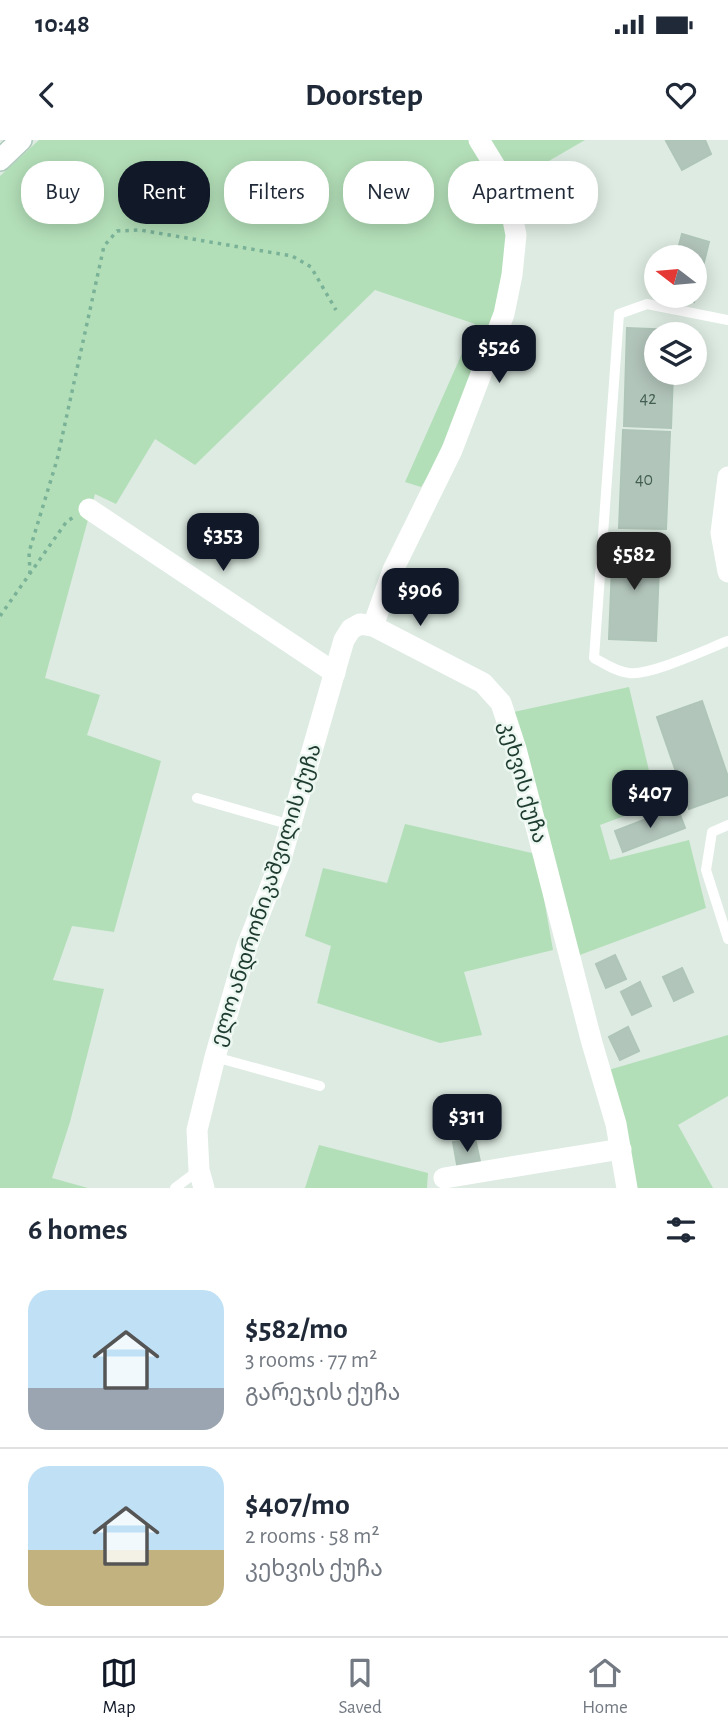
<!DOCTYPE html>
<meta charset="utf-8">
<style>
:root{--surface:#fff;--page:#f6f6f7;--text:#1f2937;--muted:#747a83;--line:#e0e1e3;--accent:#111827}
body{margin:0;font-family:"Alegreya Sans","Noto Sans Georgian",sans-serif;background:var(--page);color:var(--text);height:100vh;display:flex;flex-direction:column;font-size:26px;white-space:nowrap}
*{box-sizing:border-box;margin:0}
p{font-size:23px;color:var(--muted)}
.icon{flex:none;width:38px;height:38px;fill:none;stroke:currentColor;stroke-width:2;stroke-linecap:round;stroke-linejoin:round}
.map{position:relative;height:1048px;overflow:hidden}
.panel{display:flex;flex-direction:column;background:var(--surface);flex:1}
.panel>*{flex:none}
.top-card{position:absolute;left:21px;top:21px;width:686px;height:63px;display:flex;gap:14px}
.needle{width:46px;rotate:286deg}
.controls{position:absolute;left:644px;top:105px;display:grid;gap:14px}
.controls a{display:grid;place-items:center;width:63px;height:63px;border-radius:50%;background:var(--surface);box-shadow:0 4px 18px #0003;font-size:35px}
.price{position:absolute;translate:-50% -60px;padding:0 16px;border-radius:14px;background:var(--accent);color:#fff;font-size:23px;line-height:46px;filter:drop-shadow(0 2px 4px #0008)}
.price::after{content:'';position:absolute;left:50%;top:42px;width:21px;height:16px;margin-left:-10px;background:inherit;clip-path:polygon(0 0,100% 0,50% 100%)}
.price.on{background:#222;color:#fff}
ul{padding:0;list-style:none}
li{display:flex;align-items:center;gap:21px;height:175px;padding:0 28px}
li+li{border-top:2px solid var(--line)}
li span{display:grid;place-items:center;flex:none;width:196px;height:140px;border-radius:21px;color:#555}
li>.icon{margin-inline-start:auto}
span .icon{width:84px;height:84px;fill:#fffc;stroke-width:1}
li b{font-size:30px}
h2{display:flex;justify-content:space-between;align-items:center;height:84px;padding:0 28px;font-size:30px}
.tag{padding:0 24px;border-radius:28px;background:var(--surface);box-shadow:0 4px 18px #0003;font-size:24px;line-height:63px}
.tag.on{background:var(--accent);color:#fff}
.status{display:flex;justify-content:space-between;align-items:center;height:49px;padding:0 35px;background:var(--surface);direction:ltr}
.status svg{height:19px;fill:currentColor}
header{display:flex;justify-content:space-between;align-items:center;height:91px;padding:0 28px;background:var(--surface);font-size:32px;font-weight:600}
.tabs{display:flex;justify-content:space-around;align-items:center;height:98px;border-top:2px solid var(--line);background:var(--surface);font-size:19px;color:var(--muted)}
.tabs a{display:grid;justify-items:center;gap:4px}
.tabs .on{color:var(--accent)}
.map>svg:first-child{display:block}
.green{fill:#b3dfb8}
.building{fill:#b2c5bb;stroke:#afc5b8;stroke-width:2}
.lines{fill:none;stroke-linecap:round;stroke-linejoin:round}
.secondary-casing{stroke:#afcbbd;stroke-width:24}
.path{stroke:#7ab298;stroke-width:3.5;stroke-dasharray:3.5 5;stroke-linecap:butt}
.service{stroke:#fff;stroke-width:10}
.minor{stroke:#fff;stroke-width:21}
.secondary{stroke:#fff;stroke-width:21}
.labels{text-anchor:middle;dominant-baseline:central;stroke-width:5;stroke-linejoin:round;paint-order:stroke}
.number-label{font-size:18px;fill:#425e52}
.street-label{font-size:21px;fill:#1d3b2f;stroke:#edf7f1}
</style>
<div class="status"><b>10:48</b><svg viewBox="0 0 49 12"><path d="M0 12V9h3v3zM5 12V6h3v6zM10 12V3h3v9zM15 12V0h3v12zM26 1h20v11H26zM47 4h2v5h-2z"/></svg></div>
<header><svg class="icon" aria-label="back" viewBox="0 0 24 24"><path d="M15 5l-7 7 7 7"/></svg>Doorstep<svg class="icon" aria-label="heart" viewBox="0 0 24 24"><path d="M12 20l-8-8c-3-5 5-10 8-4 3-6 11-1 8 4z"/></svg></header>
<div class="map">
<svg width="728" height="1048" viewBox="0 0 728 1048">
<rect width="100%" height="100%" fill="#ddebe2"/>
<g class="green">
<polygon points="39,0 475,0 499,45 508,92 497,165 440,317 421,347 405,342 475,184 375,150 195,325 155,299 116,364 95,354 45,538 100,555 87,595 161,621 114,792 72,786 53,840 104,849 70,982 52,1038 88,1048 0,1048 0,36"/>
<polygon points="491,0 585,0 511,43"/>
<polygon points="629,547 657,664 600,685 610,720 689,700 706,768 577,816 509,573"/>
<polygon points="405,684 536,714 553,810 464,832 482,895 440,903 317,863 331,806 305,796 323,728 387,743"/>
<polygon points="728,895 728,956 678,985 713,1048 634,1048 605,931"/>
<polygon points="319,1005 428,1033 427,1048 305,1048"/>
</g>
<g class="building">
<polygon points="668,0 705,0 711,14 682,30 666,1"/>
<polygon points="682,94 709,102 694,162 667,156 695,156 695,117 676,117"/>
<polygon points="627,188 674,190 674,194 656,194 656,233 673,233 671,288 624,286"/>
<polygon points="623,290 670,292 666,389 619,388"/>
<polygon points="613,402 660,404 656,501 609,499"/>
<polygon points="702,561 728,637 728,655 689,669 657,577"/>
<polygon points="677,667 685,688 623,712 615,691"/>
<polygon points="615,815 626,839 606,848 596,824"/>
<polygon points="682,828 693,852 674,861 663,837"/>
<polygon points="640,842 651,866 632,875 621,852"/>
<polygon points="628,887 639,911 620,920 609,897"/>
<polygon points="475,998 481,1026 458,1030 453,1002"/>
</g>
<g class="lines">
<defs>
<polyline id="secondary" points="0,20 21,0"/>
</defs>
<use href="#secondary" class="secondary-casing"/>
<g class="path">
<polyline points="30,434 29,412 57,320 104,106 117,91 140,90 292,116 311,127 336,170"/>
<polyline points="0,476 67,381 74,377"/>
</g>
<g class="service">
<path d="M728,180L647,164L619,174L594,518C605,524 617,532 629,533C650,536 707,509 728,501"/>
<polyline points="197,658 291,685"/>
<polyline points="728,685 712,692 706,730 728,799"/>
<polyline points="215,917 320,946"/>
<polyline points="175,1048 199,1030"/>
</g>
<g class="minor">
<polyline points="728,337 721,393 728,432"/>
<polyline points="89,369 335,533"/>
<polyline points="373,486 393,430 452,310 504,174 512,135 516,95 506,44 479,0"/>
<polyline points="444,1038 621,1009"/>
<polyline points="204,1048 199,1030 197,990 215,917 247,806 280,722 344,500 351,489 360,484 373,486 483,543 501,563 516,609 592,903 616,984 627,1048"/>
</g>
<use href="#secondary" class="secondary"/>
</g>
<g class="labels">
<g class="number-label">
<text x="648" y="259">42</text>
<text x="644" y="340">40</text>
</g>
<g class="street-label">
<text transform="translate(523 642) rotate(74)">კეხვის ქუჩა</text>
<text transform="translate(266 755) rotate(-72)">ელო ანდრონიკაშვილის ქუჩა</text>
</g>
</g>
</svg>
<div class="controls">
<a><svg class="needle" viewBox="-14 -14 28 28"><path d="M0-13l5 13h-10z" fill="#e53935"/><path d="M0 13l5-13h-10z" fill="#747a83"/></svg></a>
<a><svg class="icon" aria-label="layers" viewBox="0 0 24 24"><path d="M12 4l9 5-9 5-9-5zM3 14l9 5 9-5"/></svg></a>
</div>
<b class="price" style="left:499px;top:245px">$526</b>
<b class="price" style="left:223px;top:433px">$353</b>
<b class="price on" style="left:634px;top:452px">$582</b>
<b class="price" style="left:420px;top:488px">$906</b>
<b class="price" style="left:650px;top:690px">$407</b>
<b class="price" style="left:467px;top:1014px">$311</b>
<div class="top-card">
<a class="tag">Buy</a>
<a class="tag on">Rent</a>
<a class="tag">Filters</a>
<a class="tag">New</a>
<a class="tag">Apartment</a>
</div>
</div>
<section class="panel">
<h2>6 homes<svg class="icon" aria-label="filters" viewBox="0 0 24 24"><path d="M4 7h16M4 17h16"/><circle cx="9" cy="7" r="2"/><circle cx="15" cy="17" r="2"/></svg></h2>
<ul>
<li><span style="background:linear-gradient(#bfe0f5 70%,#9aa5b1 0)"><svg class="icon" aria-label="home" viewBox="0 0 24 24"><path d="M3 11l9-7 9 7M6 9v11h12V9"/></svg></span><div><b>$582/mo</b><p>3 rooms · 77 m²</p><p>გარეჯის ქუჩა</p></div></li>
<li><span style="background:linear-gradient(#bfe0f5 60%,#c2b280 0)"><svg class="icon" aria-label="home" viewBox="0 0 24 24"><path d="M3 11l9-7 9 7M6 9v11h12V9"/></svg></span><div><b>$407/mo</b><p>2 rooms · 58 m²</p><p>კეხვის ქუჩა</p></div></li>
</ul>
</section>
<nav class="tabs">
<a class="on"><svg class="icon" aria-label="map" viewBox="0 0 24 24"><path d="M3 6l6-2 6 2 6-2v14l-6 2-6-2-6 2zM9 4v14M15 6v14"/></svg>Map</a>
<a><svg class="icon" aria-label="saved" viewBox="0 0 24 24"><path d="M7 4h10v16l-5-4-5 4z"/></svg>Saved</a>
<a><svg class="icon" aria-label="home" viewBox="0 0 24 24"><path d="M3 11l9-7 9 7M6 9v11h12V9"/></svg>Home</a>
</nav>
